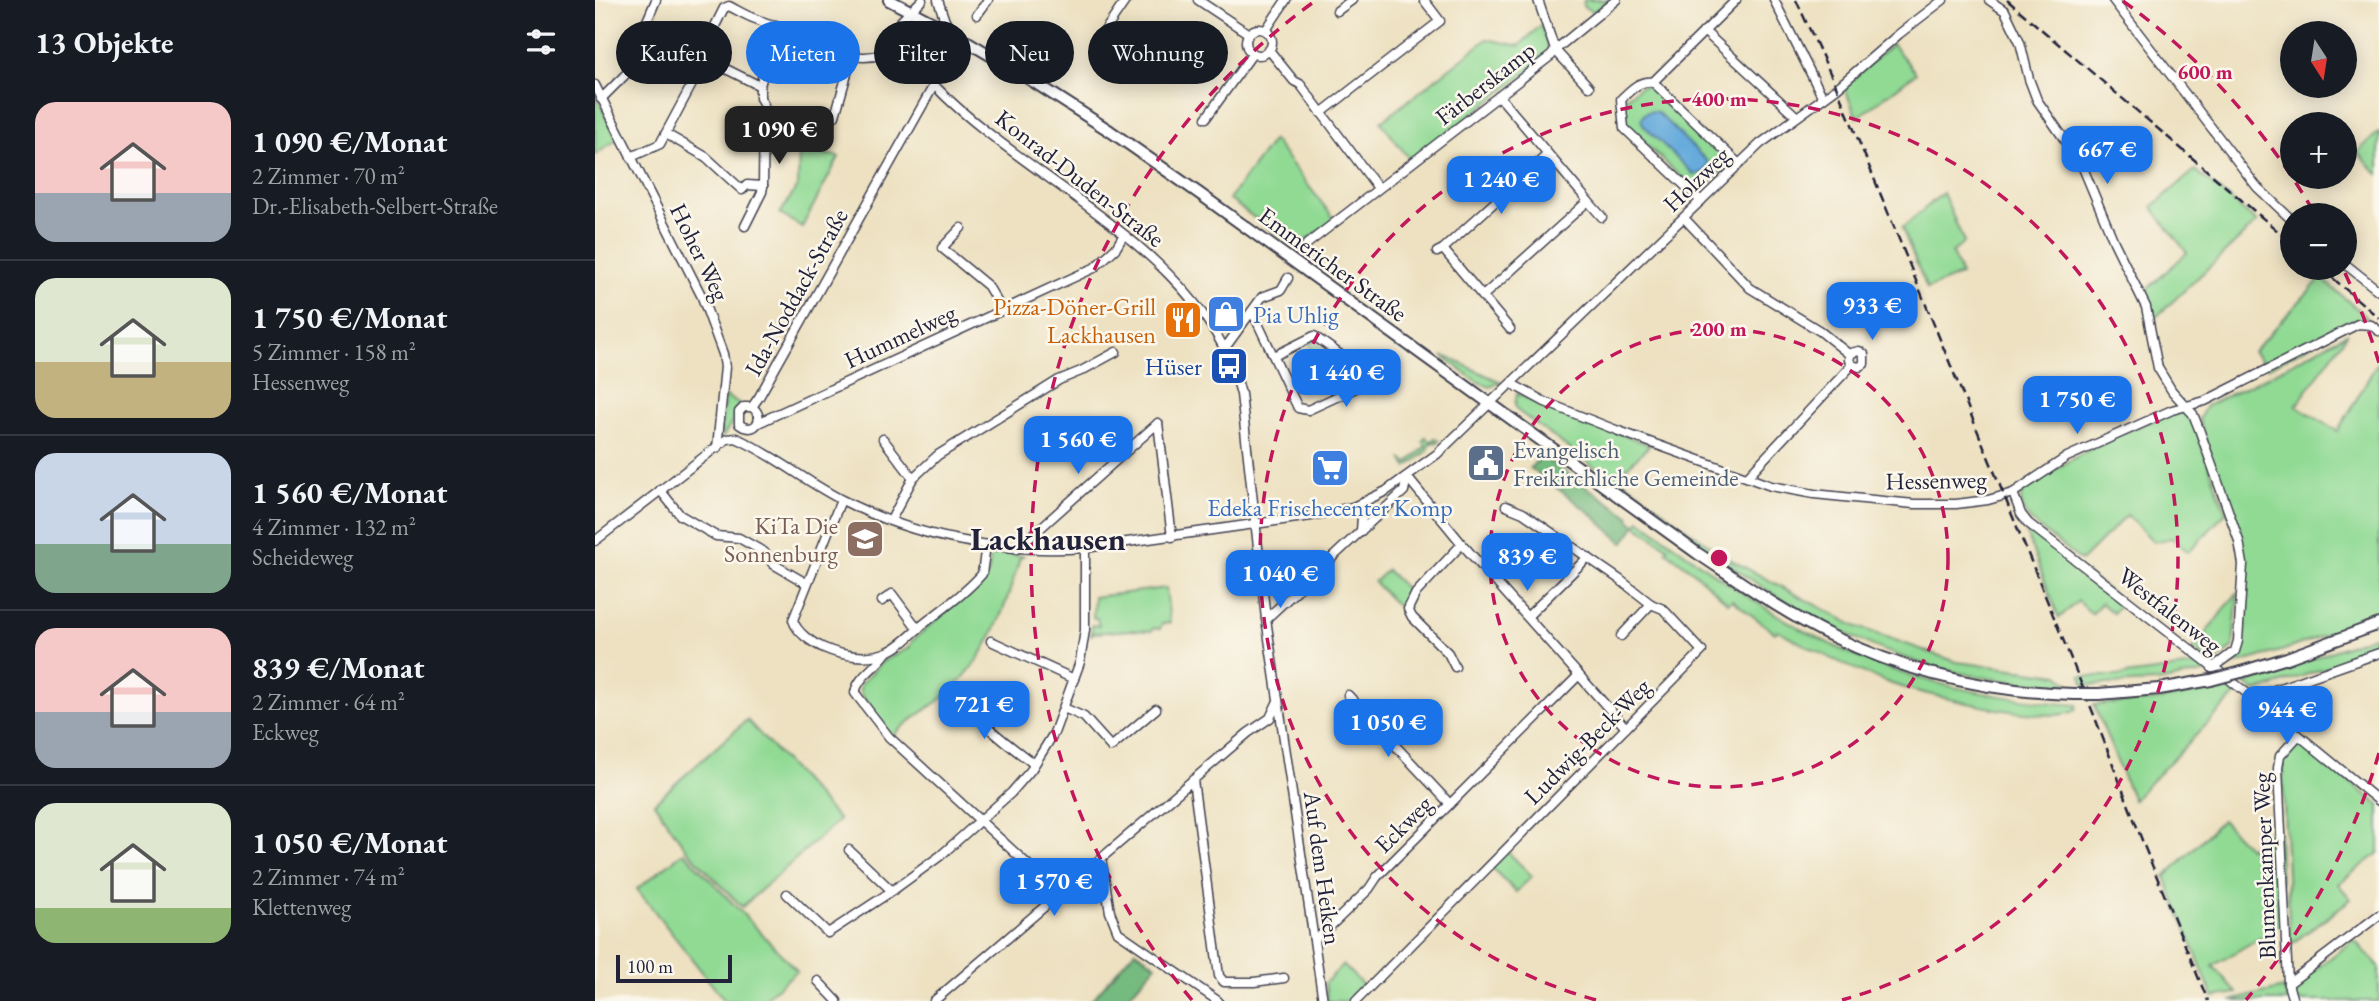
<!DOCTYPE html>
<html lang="de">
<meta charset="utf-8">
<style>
:root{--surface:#171b24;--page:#20242c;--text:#f1f3f6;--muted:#9ea1a6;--line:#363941;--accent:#1a73e8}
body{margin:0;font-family:"EB Garamond",serif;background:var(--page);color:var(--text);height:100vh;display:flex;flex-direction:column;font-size:26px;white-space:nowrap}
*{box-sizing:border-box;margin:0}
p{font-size:23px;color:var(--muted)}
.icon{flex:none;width:38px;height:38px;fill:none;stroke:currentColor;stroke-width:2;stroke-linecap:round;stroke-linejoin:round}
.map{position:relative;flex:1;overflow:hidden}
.panel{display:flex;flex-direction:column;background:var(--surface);width:595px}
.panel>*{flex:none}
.banner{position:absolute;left:21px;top:21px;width:665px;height:63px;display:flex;gap:14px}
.needle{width:46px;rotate:168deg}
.tools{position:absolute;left:1685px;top:21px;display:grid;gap:14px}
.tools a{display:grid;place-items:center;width:77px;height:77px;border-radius:50%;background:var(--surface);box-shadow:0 4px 18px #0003;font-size:35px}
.scale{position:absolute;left:21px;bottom:18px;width:116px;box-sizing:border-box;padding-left:7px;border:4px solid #22223b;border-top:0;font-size:19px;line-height:24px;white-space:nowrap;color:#22223b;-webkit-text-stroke:5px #fbf7ec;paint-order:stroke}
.price{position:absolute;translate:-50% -60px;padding:0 16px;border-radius:14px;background:var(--accent);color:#fff;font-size:23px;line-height:46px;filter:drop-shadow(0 2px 4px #0008)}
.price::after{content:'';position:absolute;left:50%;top:42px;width:21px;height:16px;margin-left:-10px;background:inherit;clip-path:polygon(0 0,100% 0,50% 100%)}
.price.selected{background:#222;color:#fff}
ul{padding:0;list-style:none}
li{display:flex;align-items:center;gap:21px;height:175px;padding:0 35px}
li+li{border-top:2px solid var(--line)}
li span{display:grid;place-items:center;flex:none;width:196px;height:140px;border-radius:21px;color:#555}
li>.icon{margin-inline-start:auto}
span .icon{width:84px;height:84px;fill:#fffc;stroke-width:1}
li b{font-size:30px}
h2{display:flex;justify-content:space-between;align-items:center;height:84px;padding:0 35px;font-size:30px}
.pill{padding:0 24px;border-radius:32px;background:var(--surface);box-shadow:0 4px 18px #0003;font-size:24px;line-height:63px}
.pill.selected{background:var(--accent);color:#fff}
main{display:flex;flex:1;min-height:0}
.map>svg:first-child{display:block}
.green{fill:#91da94;stroke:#5a7e68;stroke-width:2}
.forest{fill:#74ba7e;stroke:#4b6e5c;stroke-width:2}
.water{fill:#66abdc;stroke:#44668c;stroke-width:2}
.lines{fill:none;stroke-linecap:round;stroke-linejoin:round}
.minor-casing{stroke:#403f4f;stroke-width:11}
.major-casing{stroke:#403f4f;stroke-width:14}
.minor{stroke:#fff;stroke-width:8}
.major{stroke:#fff;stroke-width:10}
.rail{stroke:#22223b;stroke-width:2.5;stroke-dasharray:10 5;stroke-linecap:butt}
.major-bridge-casing{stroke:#403f4f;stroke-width:14;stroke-linecap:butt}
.major-bridge{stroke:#fff;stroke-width:10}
.ring{fill:none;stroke:#c2185b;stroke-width:3.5;stroke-dasharray:12 9}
.labels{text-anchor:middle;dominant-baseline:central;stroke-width:5;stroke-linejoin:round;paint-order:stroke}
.street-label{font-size:24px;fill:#22223b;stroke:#fbf7ec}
.food-label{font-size:24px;fill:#c56008;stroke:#fbf7ec;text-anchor:end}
.shop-label{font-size:24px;fill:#366cbe;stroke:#fbf7ec;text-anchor:start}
.transit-label{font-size:24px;fill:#164399;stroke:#fbf7ec;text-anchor:end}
.service-label{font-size:24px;fill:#4e5e75;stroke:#fbf7ec;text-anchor:start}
.education-label{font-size:24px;fill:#785e54;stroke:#fbf7ec;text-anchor:end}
.district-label{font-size:32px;font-weight:bold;fill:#22223b;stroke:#fbf7ec}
.centre{fill:#c2185b;stroke:#fbf7ec;stroke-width:3.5}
.ring-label{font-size:21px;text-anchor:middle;font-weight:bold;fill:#c2185b;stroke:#fbf7ec;stroke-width:5;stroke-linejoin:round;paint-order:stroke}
</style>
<main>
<section class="panel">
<h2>13 Objekte<svg class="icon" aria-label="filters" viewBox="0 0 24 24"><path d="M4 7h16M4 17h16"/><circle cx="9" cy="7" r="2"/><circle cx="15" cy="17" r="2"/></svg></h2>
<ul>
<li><span style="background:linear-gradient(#f6c9c9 65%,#9aa5b1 0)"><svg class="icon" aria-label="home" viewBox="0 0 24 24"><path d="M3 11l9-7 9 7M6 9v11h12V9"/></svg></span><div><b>1 090 €/Monat</b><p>2 Zimmer · 70 m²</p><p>Dr.-Elisabeth-Selbert-Straße</p></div></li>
<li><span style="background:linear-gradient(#dfe7d0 60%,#c2b280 0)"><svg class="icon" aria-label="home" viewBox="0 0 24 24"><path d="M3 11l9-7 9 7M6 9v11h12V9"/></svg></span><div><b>1 750 €/Monat</b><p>5 Zimmer · 158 m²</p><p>Hessenweg</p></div></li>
<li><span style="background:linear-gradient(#c9d6e8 65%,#7fa58c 0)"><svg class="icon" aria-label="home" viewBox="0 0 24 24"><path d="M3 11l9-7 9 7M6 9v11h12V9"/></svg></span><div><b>1 560 €/Monat</b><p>4 Zimmer · 132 m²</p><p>Scheideweg</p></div></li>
<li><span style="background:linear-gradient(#f6c9c9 60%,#9aa5b1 0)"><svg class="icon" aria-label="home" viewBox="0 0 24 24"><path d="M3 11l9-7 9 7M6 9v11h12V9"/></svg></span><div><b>839 €/Monat</b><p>2 Zimmer · 64 m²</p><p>Eckweg</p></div></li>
<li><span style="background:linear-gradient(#dfe7d0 75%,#8fb573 0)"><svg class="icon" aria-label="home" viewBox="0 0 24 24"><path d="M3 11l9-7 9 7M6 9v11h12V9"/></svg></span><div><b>1 050 €/Monat</b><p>2 Zimmer · 74 m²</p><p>Klettenweg</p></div></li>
</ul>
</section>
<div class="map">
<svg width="1784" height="1001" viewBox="0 0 1784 1001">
<rect width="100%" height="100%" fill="#fbf7ec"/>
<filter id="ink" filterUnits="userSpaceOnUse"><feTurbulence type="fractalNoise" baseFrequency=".0143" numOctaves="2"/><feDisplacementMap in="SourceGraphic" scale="14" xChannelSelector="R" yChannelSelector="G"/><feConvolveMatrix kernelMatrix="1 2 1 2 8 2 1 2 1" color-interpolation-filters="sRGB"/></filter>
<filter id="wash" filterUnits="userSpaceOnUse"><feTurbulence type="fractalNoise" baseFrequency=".00686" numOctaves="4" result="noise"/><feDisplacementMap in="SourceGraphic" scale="28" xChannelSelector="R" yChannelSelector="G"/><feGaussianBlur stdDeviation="1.57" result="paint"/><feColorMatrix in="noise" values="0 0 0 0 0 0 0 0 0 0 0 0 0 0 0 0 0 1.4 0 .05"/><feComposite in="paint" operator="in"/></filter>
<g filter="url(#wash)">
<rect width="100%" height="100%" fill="#ede1c1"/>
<g class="green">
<polygon points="989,0 1014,0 998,12 988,6"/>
<polygon points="946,25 956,54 816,161 786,122 892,39 924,46"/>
<polygon points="328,32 364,50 347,79 318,42 319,35"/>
<polygon points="1297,44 1321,73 1262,118 1249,87"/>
<polygon points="1046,86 1058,87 1133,158 1133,165 1106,190 1101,191 1030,125 1028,100"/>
<polygon points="0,94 22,139 0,155"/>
<polygon points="1784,132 1784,175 1762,152"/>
<polygon points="678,140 740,220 700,248 634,199"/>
<polygon points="204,148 244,157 207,227 185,214 203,185"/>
<polygon points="1600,170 1662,222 1557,321 1548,293 1592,253 1557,207"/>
<polygon points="1348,193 1369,242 1357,253 1366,275 1332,289 1307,228"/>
<polygon points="1726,278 1773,318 1762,320 1673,368 1658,352"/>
<polygon points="1753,333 1701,406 1743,431 1784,360 1784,615 1689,650 1630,667 1630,662 1650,646 1646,644 1650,564 1604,419 1611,406 1675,375"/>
<polygon points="720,342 740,356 722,361 714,343"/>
<polygon points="847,356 854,358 906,382 895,387 881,381"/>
<path d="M922,393L947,406L959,409L1055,445L1023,476L1093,530L1136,560L1260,626L1362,662L1464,675L1475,685C1418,684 1361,676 1307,657C1219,626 1143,573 1069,518C1020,482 971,446 923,411L920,405Z"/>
<polygon points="130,396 147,405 128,437 125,434"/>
<path d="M1590,410L1596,416L1631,513L1593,552L1577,538L1559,542L1532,515L1486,561L1437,522C1429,512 1421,500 1430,488C1479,456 1533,426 1590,410Z"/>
<polygon points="831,437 835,442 840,438 844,441 841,443 839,441 832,448 834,450 812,467 808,460 813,463 831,446 828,441"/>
<path d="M1045,520C1105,564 1165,609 1231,642C1310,682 1395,698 1482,705L1481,710C1459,727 1322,693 1294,683C1256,668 1217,651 1183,630L1180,633L1137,600L1133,603L1099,572L1071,551L1073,548L1041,525Z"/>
<polygon points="1433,527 1528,602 1518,613 1506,603 1497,614 1483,601 1464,618 1430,530"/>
<path d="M396,550L411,552L409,554L428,556L425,558C410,610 394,657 352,694C334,709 313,720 296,737L265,693V685L288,661L314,648L317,641L390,578L394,571Z"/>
<polygon points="792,570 816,594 811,604 802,606 779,582"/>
<polygon points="571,588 575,623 567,624 565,629 558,628 557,631 535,630 498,633 496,636 497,625 504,626 502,618 498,618 499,597"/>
<polygon points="1643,592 1638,647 1617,664 1598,649"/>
<polygon points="1784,634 1784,649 1768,655 1661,692 1650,683"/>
<polygon points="1607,665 1614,672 1563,682 1489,685 1486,676 1522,676"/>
<polygon points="1635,686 1643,692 1538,800 1499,705 1565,700"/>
<polygon points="152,720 244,820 147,907 92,850 59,803"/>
<polygon points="1708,745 1784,805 1784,853 1743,884 1756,899 1695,945 1687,760 1699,746"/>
<polygon points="1627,820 1654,848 1671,833 1684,832 1687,924 1618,966 1642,993 1618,997 1570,877"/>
<polygon points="912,851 937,876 921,892 896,867"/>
<polygon points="89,852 202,971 166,1001 130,1001 42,889"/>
<polygon points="1759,940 1784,966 1784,1001 1701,1001 1697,987"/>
<polygon points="748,965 769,986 755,1001 733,1001 730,983"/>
<polygon points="1689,988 1693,1001 1636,1001 1643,999"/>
</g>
<g class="forest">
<polygon points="947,456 1035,517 1034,520 1041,525 1028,543 994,512 935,468"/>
<polygon points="540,950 561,965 529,1001 496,1001"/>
</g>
<polygon class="water" points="1055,111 1062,112 1113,162 1110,172 1099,175 1049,126 1046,120 1049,114"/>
</g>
<g filter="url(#ink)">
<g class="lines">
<defs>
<g id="minor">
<polyline points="61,0 49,28 52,35 105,56 165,86 181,25"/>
<path d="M327,0L306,21L301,37C308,50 320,58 329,69C333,75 336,82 341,87C433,182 614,255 646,394L671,619L728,1001"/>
<polyline points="343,0 350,21 359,32"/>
<polyline points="531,0 509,32 508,42 543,64"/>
<polyline points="603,0 654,34"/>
<polyline points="943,0 960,50 994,87"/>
<polyline points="1179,0 1228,98"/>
<polyline points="1394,0 1410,11 1425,42 1434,79 1442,100 1486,163 1519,242 1551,307 1563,368 1577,391 1598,414 1604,429 1644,541 1648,564 1643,641 1640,651 1617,668"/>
<polyline points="1518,0 1662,187 1698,221"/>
<polyline points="742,11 757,0"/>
<polyline points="382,15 393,0"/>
<circle cx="664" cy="42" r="13"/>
<polyline points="671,30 691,0"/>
<polyline points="1109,31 1201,116"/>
<polyline points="674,50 699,81 705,84 783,188"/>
<path d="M105,56L129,8L134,6C142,10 150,15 158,18C172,24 186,26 200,32C234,47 268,73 305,44"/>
<polyline points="1058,82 1144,164"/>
<polyline points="0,85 107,297 128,354 130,367 122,448"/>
<polyline points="6,99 34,71 52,35"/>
<polyline points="726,113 845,21 829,0"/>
<polyline points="240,116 257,56"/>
<polyline points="611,118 658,53"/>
<polyline points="71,134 111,157 147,190 152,185 168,186 169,105 165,98 165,86"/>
<polyline points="36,157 65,144 111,58"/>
<polyline points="993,201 1007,217"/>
<path d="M1106,201L1029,128L1026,99C1036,90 1044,80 1058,82L1141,0"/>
<polyline points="1089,218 1155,288 1225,331 1255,355"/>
<polyline points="150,226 167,192 168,186"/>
<polyline points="366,228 347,248 393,286 407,310"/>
<polyline points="712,244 957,55 960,50 1021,0"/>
<polyline points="848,249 915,329"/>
<polyline points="842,252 848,249 953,154"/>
<polyline points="1750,264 1784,291"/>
<polyline points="889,295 993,201 904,96"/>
<polyline points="657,311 703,408 713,410 763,387 770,377 767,370 719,336 679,356"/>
<polyline points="630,348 667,297 686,290 693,278"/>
<polyline points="917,384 950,402 1021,430 1176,486 1219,494 1268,499 1319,504 1361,504 1393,500 1418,493 1472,457 1577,410 1610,401 1763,324 1776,325 1784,331"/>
<path d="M157,407C172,418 159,436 144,424V412L149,407H157L164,397L339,85"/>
<polyline points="163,423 499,268 521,248 528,236"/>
<polyline points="563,423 577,537"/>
<polyline points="288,439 318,478"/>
<polyline points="812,477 867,544 1031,728"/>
<polyline points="1152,477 1257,365 1264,367 1269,364 1269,354 1264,351 1256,353 1254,360 1257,365"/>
<polyline points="65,490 85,515 121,536 144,538 169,552 178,564 211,583"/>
<polyline points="1418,493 1426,514 1433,523 1662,701 1784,801"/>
<path d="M246,500L198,620C202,633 217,643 229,648C247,656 273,660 292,652C305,647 316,635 326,626C347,609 370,594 387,574L391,545"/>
<polyline points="296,520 318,478 343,455 464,380 486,371 521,352"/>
<polyline points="766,531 768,502"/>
<path d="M0,541L132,439L141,438C178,454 211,482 247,500C321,538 408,554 490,548L716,516L758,507L791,491L842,454L1165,144L1242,88L1304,34L1348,0"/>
<polyline points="422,549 563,423"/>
<polyline points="287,601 297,594 323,629"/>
<polyline points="933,616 993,557"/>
<polyline points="671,619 809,491 812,477"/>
<polyline points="1026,636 1056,604"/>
<polyline points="396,641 479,679"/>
<path d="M291,653C282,667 263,676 260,693L294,737L465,894"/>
<polyline points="860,667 853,653 817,617 813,609 821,593 867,544"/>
<polyline points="753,695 855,804"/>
<path d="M372,698C376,719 421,750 439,764"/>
<polyline points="1662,701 1671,693 1784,653"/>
<polyline points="469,708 489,717 516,747 561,709"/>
<polyline points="598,780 624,976 629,982 659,982 689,978"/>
<polyline points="506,858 515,912 523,932 623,1001"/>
<polyline points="297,891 345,856 416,793 436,770 459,733 485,662 490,630 490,548"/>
<polyline points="192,894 233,933 297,891 254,850"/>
<polyline points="719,939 725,936 774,889 782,877 984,675"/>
<polyline points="223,981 242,1001"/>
<polyline points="1693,984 1784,915"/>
<polyline points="339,1001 653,733 675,718 682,703"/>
<polyline points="761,1001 1107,651 1068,609 1056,604 1024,579 928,513 911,506"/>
<polyline points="1698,1001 1693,984 1683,768 1685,756 1703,736"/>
</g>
<g id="major">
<path d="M294,0L361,35L422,71L515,131L605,194L1102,553C1146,582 1189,613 1237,636C1313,673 1395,692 1479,694"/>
<polyline points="1646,672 1692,658 1784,624"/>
<polyline points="1504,694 1564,689 1616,680"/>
</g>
</defs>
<use href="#minor" class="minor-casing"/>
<use href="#major" class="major-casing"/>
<use href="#minor" class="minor"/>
<use href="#major" class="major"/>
<g class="rail">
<polyline points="1201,0 1242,88 1499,715 1550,848 1613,1001"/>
<polyline points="1412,0 1698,244"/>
<polyline points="1726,268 1784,318"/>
</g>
<defs>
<g id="major-bridge">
<polyline points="1616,680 1646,672"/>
<polyline points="1479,694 1504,694"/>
</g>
</defs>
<use href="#major-bridge" class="major-bridge-casing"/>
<use href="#major-bridge" class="major-bridge"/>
</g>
</g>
<g class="ring">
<circle cx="1124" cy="558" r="229"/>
<path d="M1001 1000A459 459 0 1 1 1247 1000"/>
<path d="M1784 753A688 688 0 0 1 1651 1000M597 1000A688 688 0 0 1 720 1M1528 1A688 688 0 0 1 1720 214M1750 273A688 688 0 0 1 1784 363"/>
</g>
<defs>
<symbol id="shop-square" viewBox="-11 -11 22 22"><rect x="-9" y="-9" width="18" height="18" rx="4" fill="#3f7fe0" stroke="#fbf7ec"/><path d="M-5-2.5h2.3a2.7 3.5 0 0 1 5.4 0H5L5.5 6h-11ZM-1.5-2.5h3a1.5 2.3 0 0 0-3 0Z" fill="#fff"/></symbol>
<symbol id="restaurant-square" viewBox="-11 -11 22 22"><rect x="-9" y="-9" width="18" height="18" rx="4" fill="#e8710a" stroke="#fbf7ec"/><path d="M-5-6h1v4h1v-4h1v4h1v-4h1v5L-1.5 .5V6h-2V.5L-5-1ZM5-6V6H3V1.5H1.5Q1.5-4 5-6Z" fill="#fff"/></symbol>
<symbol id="bus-square" viewBox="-11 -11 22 22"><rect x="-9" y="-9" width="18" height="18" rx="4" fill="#1a4fb4" stroke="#fbf7ec"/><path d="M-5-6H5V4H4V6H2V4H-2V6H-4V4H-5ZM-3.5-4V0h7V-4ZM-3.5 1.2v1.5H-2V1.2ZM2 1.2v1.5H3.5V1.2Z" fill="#fff"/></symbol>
<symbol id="civic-square" viewBox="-11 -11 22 22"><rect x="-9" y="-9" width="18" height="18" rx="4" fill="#5c6f8a" stroke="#fbf7ec"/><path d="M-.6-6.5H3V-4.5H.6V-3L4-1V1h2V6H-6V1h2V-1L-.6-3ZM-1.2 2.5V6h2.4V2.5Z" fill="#fff"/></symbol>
<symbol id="supermarket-square" viewBox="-11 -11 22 22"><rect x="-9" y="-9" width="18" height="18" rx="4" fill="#3f7fe0" stroke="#fbf7ec"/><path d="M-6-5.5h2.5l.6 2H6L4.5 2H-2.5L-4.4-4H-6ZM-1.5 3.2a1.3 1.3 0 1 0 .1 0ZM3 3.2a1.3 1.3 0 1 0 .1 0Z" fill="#fff"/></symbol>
<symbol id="school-square" viewBox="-11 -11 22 22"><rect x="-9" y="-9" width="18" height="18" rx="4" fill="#8d6e63" stroke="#fbf7ec"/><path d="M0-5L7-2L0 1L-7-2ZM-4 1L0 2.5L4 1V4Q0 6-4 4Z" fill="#fff"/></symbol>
</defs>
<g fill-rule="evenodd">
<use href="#shop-square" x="609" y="292" width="44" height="44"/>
<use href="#restaurant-square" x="566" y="298" width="44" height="44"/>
<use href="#bus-square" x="612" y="344" width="44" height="44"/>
<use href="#civic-square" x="869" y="441" width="44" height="44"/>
<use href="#supermarket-square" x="713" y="446" width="44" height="44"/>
<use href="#school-square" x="248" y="517" width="44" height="44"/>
</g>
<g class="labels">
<g class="street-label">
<text transform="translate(890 83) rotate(-38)">Färberskamp</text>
<text transform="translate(485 178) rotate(38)">Konrad-Duden-Straße</text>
<text transform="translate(1101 179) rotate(-44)">Holzweg</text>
<text transform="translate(105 252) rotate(64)">Hoher Weg</text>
<text transform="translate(738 264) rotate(36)">Emmericher Straße</text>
<text transform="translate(201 292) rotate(-61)">Ida-Noddack-Straße</text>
<text transform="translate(305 336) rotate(-25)">Hummelweg</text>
<text transform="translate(1341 480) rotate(-1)">Hessenweg</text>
<text transform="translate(1575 610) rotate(38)">Westfalenweg</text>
<text transform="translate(992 741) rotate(-45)">Ludwig-Beck-Weg</text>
<text transform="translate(808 824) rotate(-45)">Eckweg</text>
<text transform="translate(1669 866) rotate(-92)">Blumenkamper Weg</text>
<text transform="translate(728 868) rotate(82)">Auf dem Heiken</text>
</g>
<g class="food-label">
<text x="561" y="306">Pizza-Döner-Grill<tspan x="561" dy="28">Lackhausen</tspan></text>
</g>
<g class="shop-label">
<text x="658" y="314">Pia Uhlig</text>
<text x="735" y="507" text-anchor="middle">Edeka Frischecenter Komp</text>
</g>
<g class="transit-label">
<text x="607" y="366">Hüser</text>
</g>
<g class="service-label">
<text x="918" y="449">Evangelisch<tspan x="918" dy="28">Freikirchliche Gemeinde</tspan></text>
</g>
<g class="education-label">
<text x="243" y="525">KiTa Die<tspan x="243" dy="28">Sonnenburg</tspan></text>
</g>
<g class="district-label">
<text x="453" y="539">Lackhausen</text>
</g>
</g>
<circle cx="1124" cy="558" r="10" class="centre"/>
<g class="ring-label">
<text x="1610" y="79">600 m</text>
<text x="1124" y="106">400 m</text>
<text x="1124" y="336">200 m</text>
</g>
</svg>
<div class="tools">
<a><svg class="needle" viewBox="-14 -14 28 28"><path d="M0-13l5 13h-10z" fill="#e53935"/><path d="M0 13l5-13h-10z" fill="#9ea1a6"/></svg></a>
<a>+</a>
<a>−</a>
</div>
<div class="scale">100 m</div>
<b class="price selected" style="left:184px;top:166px">1 090 €</b>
<b class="price" style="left:1512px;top:186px">667 €</b>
<b class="price" style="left:906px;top:216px">1 240 €</b>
<b class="price" style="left:1277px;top:342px">933 €</b>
<b class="price" style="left:751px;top:409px">1 440 €</b>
<b class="price" style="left:1482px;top:436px">1 750 €</b>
<b class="price" style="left:483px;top:476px">1 560 €</b>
<b class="price" style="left:932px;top:593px">839 €</b>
<b class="price" style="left:685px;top:610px">1 040 €</b>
<b class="price" style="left:389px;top:741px">721 €</b>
<b class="price" style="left:1692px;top:746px">944 €</b>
<b class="price" style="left:793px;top:759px">1 050 €</b>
<b class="price" style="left:459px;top:918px">1 570 €</b>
<div class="banner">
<a class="pill">Kaufen</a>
<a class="pill selected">Mieten</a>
<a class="pill">Filter</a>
<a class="pill">Neu</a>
<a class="pill">Wohnung</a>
</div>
</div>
</main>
